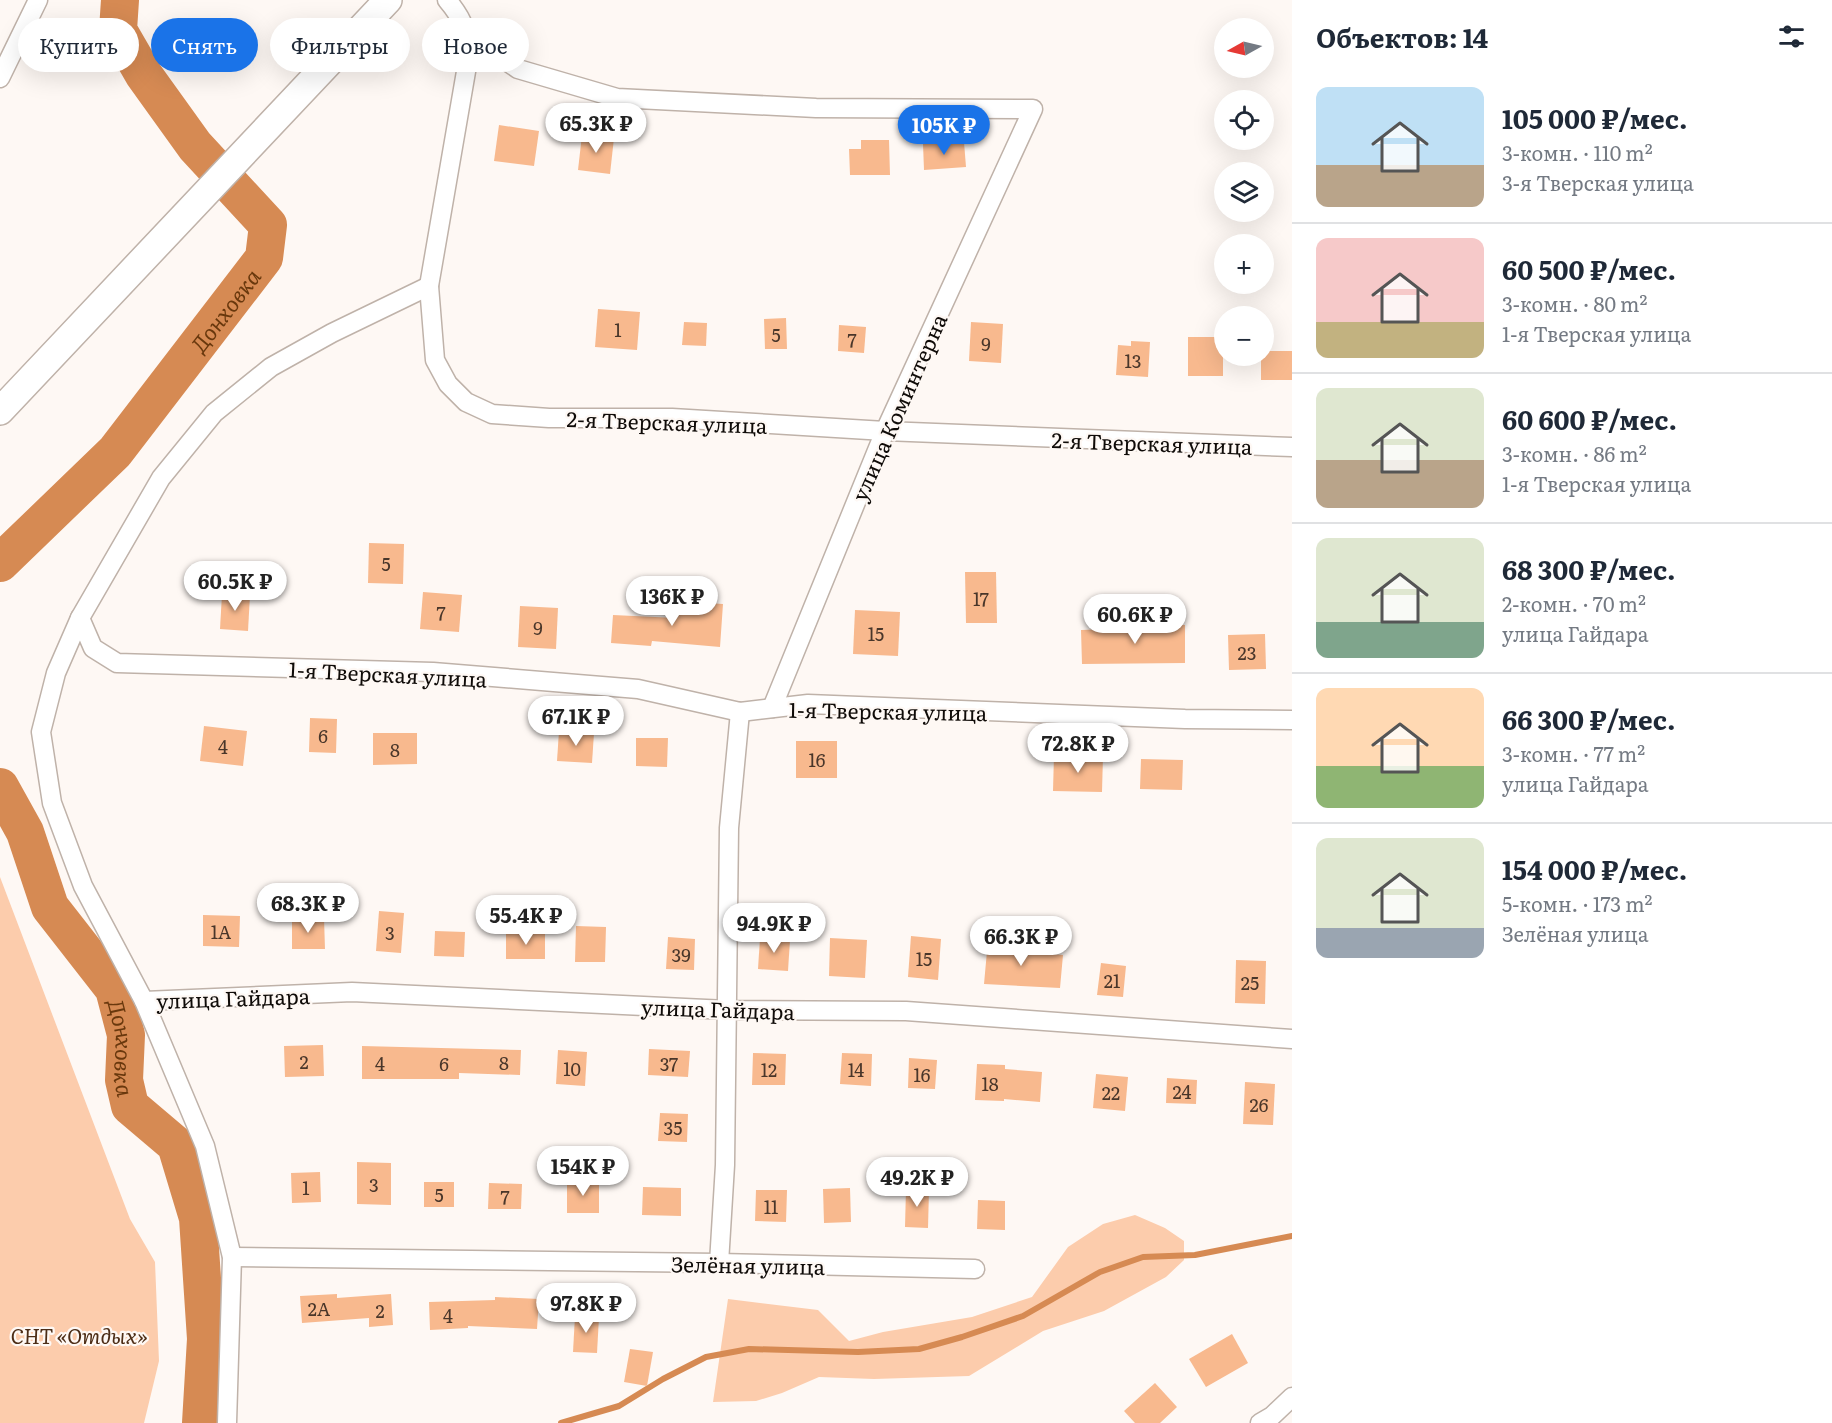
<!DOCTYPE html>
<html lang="ru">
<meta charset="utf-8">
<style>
:root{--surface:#fff;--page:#f2f2f3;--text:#1f2937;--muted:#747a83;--line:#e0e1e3;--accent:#1a73e8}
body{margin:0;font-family:Literata,serif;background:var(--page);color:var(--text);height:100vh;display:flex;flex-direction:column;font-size:22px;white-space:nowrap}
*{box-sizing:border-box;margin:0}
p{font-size:20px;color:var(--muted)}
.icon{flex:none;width:33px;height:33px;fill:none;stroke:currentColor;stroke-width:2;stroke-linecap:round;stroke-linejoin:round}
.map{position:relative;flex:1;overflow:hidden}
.panel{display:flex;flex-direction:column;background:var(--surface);width:540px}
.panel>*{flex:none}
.top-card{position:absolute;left:18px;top:18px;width:570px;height:54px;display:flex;gap:12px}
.needle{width:39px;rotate:262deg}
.fabs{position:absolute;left:1214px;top:18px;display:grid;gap:12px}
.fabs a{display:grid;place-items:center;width:60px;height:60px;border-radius:50%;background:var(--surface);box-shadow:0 6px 24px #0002;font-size:30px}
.price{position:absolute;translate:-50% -51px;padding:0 14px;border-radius:21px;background:#fff;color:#222;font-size:20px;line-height:39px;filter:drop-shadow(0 2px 3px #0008)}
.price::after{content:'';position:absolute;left:50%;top:36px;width:18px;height:14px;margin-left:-9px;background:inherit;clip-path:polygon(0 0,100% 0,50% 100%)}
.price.current{background:var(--accent);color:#fff}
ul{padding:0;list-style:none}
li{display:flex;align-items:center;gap:18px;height:150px;padding:0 24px}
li+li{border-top:2px solid var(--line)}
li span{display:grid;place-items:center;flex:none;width:168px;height:120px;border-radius:12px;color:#555}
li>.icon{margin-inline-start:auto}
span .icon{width:72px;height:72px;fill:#fffc;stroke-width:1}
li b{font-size:26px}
h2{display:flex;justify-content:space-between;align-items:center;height:72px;padding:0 24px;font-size:26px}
.pill{padding:0 21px;border-radius:27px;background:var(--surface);box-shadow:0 6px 24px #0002;font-size:21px;line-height:54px}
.pill.current{background:var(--accent);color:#fff}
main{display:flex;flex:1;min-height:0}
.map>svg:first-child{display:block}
.green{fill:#fcccac}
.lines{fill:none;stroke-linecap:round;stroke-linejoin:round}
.stream{stroke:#d68a53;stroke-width:6}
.river{stroke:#d68a53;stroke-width:38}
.building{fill:#f8b98e}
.street-casing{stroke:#bfb2a9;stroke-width:21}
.secondary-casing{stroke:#bfb2a9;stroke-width:30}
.street{stroke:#fff;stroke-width:18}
.secondary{stroke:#fff;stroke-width:27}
.labels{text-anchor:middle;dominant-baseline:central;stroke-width:4.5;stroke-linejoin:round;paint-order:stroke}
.number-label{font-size:18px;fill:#49362a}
.street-label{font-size:21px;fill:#0f0b08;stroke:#fef8f4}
.park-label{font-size:21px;font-style:italic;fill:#4d2d16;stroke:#fef8f4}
.water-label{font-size:22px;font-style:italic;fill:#69380d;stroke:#fef8f4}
</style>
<main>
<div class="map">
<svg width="1292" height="1423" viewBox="0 0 1292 1423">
<rect width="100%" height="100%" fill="#fef8f4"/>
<g class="green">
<polygon points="0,877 130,1219 155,1262 159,1361 144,1423 0,1423"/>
<polygon points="1135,1215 1165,1228 1184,1241 1184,1260 1166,1277 1104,1311 1043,1331 969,1376 874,1379 819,1377 782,1393 756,1401 713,1402 728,1299 818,1310 849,1341 883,1332 972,1317 1032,1297 1068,1247 1103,1224"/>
</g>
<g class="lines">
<polyline class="stream" points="561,1423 619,1406 663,1379 706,1357 749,1349 858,1352 919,1349 962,1337 1023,1316 1100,1272 1143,1257 1195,1255 1292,1236"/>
<g class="river">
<path id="s1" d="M0,563L115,452L264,258L268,225L195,146L144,75L118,30L120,0"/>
<path id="s2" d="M0,787L25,832L50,907L114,989L126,1035L124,1080L130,1106L176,1145L198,1218L206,1339L201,1423"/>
</g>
</g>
<g class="building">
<polygon points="499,125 539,131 534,166 494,161"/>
<polygon points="582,135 614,138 610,174 578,170"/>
<polygon points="861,140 889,140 890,175 850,175 849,149 861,149"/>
<polygon points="964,142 966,167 924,170 923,144"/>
<polygon points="598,309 640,312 637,350 595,347"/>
<polygon points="786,318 787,349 765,349 764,319"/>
<polygon points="684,322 707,323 706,346 682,345"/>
<polygon points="971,322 1003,324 1001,363 969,361"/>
<polygon points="839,325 866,327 864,353 838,351"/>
<rect x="1188" y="337" width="35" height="39"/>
<polygon points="1131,341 1150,342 1148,377 1116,375 1118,345 1131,346"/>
<polygon points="1263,351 1292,351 1292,380 1261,380 1261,356 1263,356"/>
<polygon points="369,543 404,544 403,584 368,583"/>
<polygon points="965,572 996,572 997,623 966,623"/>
<polygon points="423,592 462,595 459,632 420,629"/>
<polygon points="222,594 250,595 248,631 220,629"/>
<polygon points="677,601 723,604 720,647 652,641 651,646 611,643 613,615 676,618"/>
<polygon points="520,606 558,608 556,649 518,647"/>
<polygon points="855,610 900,612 898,656 853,654"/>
<polygon points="1138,624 1185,625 1185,663 1082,664 1081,630 1138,628"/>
<polygon points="1265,634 1266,669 1229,670 1228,635"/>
<polygon points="310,718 337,719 336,753 309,752"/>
<polygon points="204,726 247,731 243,766 200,761"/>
<polygon points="559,731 594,733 592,763 557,761"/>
<polygon points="373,733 417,733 417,764 373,765"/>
<polygon points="636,738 668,738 667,767 636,766"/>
<rect x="796" y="741" width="41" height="37"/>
<polygon points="1054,755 1103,756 1102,792 1053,791"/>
<polygon points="1141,759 1183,760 1182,790 1140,789"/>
<polygon points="379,911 404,913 401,953 376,951"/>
<polygon points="203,915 240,916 239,947 203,946"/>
<polygon points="292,918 324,918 325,949 292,949"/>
<polygon points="576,926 606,927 605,962 575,962"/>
<polygon points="435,931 465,932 464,957 434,956"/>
<rect x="506" y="933" width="39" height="26"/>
<polygon points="911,936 941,939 938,980 908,977"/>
<polygon points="668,937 695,939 694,970 666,969"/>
<polygon points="760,938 790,940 788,971 758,969"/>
<polygon points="830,938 867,940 865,978 829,976"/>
<polygon points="988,940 1021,943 1020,952 1063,955 1060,988 984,984"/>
<polygon points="1236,960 1266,961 1265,1004 1235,1003"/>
<polygon points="1101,963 1126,966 1123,997 1097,995"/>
<polygon points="323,1045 324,1076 285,1077 284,1046"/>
<polygon points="362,1046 521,1050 520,1075 459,1073 459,1079 362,1079"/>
<polygon points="649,1049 690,1051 688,1077 648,1075"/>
<polygon points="558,1050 587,1052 585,1086 556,1084"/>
<polygon points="753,1053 786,1054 785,1085 752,1085"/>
<polygon points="842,1053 872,1054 871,1086 840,1084"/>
<polygon points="909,1058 937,1060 935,1089 908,1088"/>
<polygon points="977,1064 1005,1065 1005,1069 1042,1072 1040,1102 1004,1099 1004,1101 975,1100"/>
<polygon points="1096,1074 1128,1077 1125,1111 1093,1108"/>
<polygon points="1167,1078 1197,1080 1196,1104 1166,1103"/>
<polygon points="1245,1082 1275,1084 1273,1125 1243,1124"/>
<polygon points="660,1113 688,1114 687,1142 658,1141"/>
<polygon points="357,1162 391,1163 391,1205 357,1204"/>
<polygon points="320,1172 321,1202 292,1203 291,1173"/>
<rect x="567" y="1181" width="32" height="32"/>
<rect x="424" y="1182" width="30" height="25"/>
<polygon points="489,1183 522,1184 521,1209 488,1209"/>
<polygon points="643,1187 681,1188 681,1216 642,1215"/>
<polygon points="850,1188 851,1222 824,1223 823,1189"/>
<polygon points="906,1189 929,1190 928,1228 905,1227"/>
<polygon points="756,1190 787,1190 786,1222 755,1221"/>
<polygon points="978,1200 1005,1201 1005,1230 977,1229"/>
<polygon points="337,1294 337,1298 391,1294 393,1325 369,1327 369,1318 302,1323 300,1296"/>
<polygon points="495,1297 539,1299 537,1329 468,1326 468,1328 430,1330 429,1302 495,1300"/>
<polygon points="575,1316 599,1317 597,1353 573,1352"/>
<polygon points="1232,1334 1248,1363 1206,1387 1189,1359"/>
<polygon points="630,1349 653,1352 647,1386 624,1382"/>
<polygon points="1155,1383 1177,1407 1160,1423 1135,1423 1124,1411"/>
</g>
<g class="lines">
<defs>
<g id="street">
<path d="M447,0C465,21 467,32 468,60L429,286L435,360L448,384L466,402L492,414L549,418H672L885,431L1292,447"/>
<polyline points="468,35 518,69 617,98 816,108 1033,109 885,431 772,708"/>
<polyline points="0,78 38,0"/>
<polyline points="80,618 93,648 117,663 433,672 638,689 740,712 808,704 1185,719 1292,720"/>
<polyline points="144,1001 352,992 727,1010 906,1011 1292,1039"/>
<polyline points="232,1257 719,1263 975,1269"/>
<polyline points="719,1263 725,1165 729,828 740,712"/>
<polyline points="227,1423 232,1257 205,1146 144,1001 83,886 52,803 41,732 56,673 80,618 161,478 214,413 271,367 332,333 429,286"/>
<polyline points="1260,1423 1272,1416 1292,1397"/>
</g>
<polyline id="secondary" points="0,411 388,0"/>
</defs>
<use href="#street" class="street-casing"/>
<use href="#secondary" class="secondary-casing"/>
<use href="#street" class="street"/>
<use href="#secondary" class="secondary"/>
</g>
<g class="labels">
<g class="number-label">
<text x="618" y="329">1</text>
<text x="776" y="334">5</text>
<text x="852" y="339">7</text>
<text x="986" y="343">9</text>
<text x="1133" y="360">13</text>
<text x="386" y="563">5</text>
<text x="981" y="598">17</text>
<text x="441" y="612">7</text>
<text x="538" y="627">9</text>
<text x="876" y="633">15</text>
<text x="1247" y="652">23</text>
<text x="323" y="735">6</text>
<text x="223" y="746">4</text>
<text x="395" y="749">8</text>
<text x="817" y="759">16</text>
<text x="221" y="931">1А</text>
<text x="390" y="932">3</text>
<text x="681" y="954">39</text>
<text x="924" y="958">15</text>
<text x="1112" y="980">21</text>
<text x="1250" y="982">25</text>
<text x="304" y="1061">2</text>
<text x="504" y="1062">8</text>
<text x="380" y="1063">4</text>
<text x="444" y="1063">6</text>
<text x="669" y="1063">37</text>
<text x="572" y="1068">10</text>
<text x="769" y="1069">12</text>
<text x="856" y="1069">14</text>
<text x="922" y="1074">16</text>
<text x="990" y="1083">18</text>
<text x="1182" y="1091">24</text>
<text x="1111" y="1092">22</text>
<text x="1259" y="1104">26</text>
<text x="673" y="1127">35</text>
<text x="374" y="1184">3</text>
<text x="306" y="1187">1</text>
<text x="439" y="1194">5</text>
<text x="505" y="1196">7</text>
<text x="771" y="1206">11</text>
<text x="319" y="1308">2А</text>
<text x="380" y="1310">2</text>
<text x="448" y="1315">4</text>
</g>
<g class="street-label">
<text transform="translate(898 407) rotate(-66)">улица Коминтерна</text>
<text transform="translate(667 421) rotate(2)">2-я Тверская улица</text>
<text transform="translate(1152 442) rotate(2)">2-я Тверская улица</text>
<text transform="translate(388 673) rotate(3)">1-я Тверская улица</text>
<text transform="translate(888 710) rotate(1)">1-я Тверская улица</text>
<text transform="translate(233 997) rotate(-2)">улица Гайдара</text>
<text transform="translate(718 1008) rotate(2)">улица Гайдара</text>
<text transform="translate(748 1264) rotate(1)">Зелёная улица</text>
</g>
<g class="park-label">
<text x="79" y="1334">СНТ «Отдых»</text>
</g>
<g class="water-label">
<text stroke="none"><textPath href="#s1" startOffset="339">Донховка</textPath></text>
<text stroke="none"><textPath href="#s2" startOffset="294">Донховка</textPath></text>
</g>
</g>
</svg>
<div class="fabs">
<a><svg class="needle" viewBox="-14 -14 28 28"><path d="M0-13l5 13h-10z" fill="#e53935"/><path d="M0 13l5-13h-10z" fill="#747a83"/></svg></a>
<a><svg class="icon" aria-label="locate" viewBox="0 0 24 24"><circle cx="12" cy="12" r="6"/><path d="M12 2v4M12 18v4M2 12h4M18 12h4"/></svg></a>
<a><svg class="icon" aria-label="layers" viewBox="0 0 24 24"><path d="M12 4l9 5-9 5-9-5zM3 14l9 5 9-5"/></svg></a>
<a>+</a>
<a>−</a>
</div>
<b class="price" style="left:596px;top:154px">65.3K ₽</b>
<b class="price current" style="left:944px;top:156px">105K ₽</b>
<b class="price" style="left:235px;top:612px">60.5K ₽</b>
<b class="price" style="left:672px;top:627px">136K ₽</b>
<b class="price" style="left:1135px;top:645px">60.6K ₽</b>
<b class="price" style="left:576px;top:747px">67.1K ₽</b>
<b class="price" style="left:1078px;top:774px">72.8K ₽</b>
<b class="price" style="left:308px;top:934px">68.3K ₽</b>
<b class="price" style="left:526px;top:946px">55.4K ₽</b>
<b class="price" style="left:774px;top:954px">94.9K ₽</b>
<b class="price" style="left:1021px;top:967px">66.3K ₽</b>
<b class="price" style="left:583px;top:1197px">154K ₽</b>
<b class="price" style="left:917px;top:1208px">49.2K ₽</b>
<b class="price" style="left:586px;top:1334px">97.8K ₽</b>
<div class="top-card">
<a class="pill">Купить</a>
<a class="pill current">Снять</a>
<a class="pill">Фильтры</a>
<a class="pill">Новое</a>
</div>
</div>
<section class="panel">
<h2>Объектов: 14<svg class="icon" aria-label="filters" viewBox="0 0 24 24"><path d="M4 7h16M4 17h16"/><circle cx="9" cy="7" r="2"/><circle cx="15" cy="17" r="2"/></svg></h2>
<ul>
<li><span style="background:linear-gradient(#bfe0f5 65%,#b9a48a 0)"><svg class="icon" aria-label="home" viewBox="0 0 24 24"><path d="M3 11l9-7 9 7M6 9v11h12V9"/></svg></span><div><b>105 000 ₽/мес.</b><p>3-комн. · 110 m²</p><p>3-я Тверская улица</p></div></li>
<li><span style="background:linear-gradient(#f6c9c9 70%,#c2b280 0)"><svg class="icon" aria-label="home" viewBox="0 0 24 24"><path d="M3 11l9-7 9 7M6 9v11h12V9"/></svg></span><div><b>60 500 ₽/мес.</b><p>3-комн. · 80 m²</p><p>1-я Тверская улица</p></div></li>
<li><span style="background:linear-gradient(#dfe7d0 60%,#b9a48a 0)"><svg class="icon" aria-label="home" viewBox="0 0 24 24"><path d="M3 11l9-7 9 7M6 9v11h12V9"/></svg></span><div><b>60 600 ₽/мес.</b><p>3-комн. · 86 m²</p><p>1-я Тверская улица</p></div></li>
<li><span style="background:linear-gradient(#dfe7d0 70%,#7fa58c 0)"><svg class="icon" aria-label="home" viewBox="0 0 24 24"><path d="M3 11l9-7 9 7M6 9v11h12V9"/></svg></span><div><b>68 300 ₽/мес.</b><p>2-комн. · 70 m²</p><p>улица Гайдара</p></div></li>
<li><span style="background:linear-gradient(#ffd9b3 65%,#8fb573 0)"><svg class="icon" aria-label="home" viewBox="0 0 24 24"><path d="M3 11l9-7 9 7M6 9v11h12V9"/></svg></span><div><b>66 300 ₽/мес.</b><p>3-комн. · 77 m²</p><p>улица Гайдара</p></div></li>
<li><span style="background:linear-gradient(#dfe7d0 75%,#9aa5b1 0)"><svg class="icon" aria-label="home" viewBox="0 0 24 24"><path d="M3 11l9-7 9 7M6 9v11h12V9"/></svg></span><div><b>154 000 ₽/мес.</b><p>5-комн. · 173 m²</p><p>Зелёная улица</p></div></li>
</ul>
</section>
</main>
